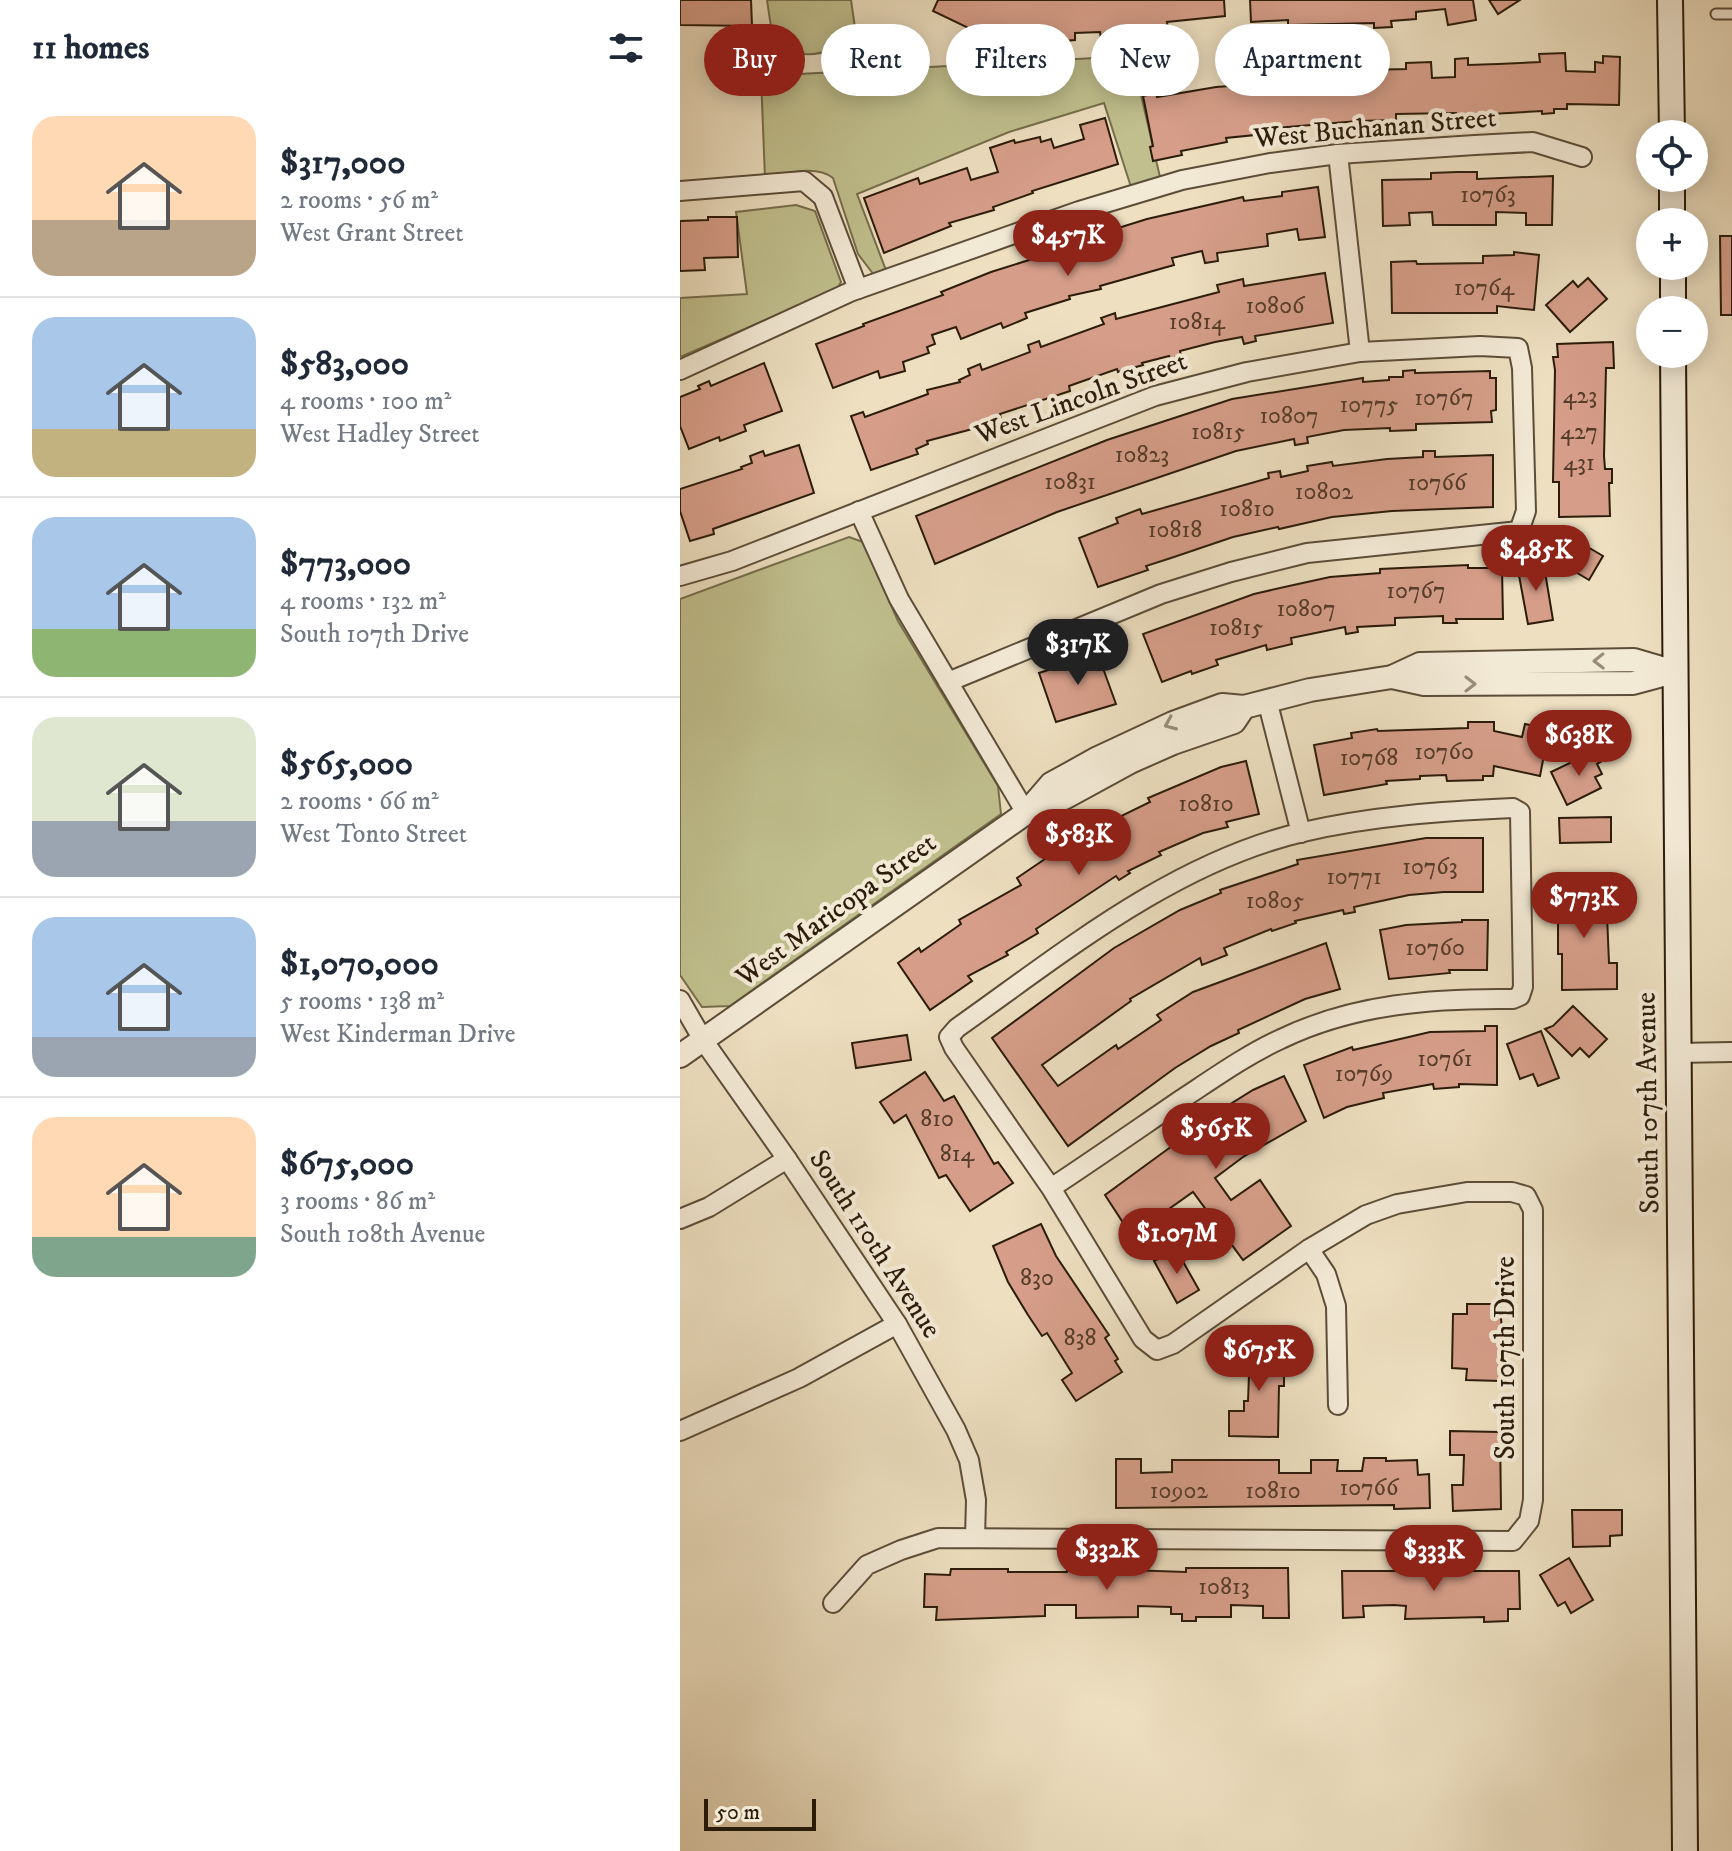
<!DOCTYPE html>
<meta charset="utf-8">
<style>
:root{--surface:#fff;--page:#f6f6f7;--text:#1f2937;--muted:#747a83;--line:#e0e1e3;--accent:#8f2418}
body{margin:0;font-family:"IM FELL DW Pica",serif;background:var(--page);color:var(--text);height:100vh;display:flex;flex-direction:column;font-size:30px;white-space:nowrap}
*{box-sizing:border-box;margin:0}
p{font-size:26px;color:var(--muted)}
.icon{flex:none;width:44px;height:44px;fill:none;stroke:currentColor;stroke-width:2;stroke-linecap:round;stroke-linejoin:round}
.map{position:relative;flex:1;overflow:hidden}
.sheet{display:flex;flex-direction:column;background:var(--surface);width:680px}
.sheet>*{flex:none}
.banner{position:absolute;left:24px;top:24px;width:760px;height:72px;display:flex;gap:16px}
.controls{position:absolute;left:956px;top:120px;display:grid;gap:16px}
.controls a{display:grid;place-items:center;width:72px;height:72px;border-radius:50%;background:var(--surface);box-shadow:0 4px 20px #0003;font-size:40px}
.scale{position:absolute;left:24px;bottom:20px;width:112px;box-sizing:border-box;padding-left:8px;border:4px solid #2c1c0a;border-top:0;font-size:22px;line-height:28px;white-space:nowrap;color:#2c1c0a;-webkit-text-stroke:6px #f3ead6;paint-order:stroke}
.price{position:absolute;translate:-50% -68px;padding:0 18px;border-radius:28px;background:var(--accent);color:#fff;font-size:26px;line-height:52px;filter:drop-shadow(0 2px 4px #0008)}
.price::after{content:'';position:absolute;left:50%;top:48px;width:24px;height:18px;margin-left:-12px;background:inherit;clip-path:polygon(0 0,100% 0,50% 100%)}
.price.selected{background:#222;color:#fff}
ul{padding:0;list-style:none}
li{display:flex;align-items:center;gap:24px;height:200px;padding:0 32px}
li+li{border-top:2px solid var(--line)}
li span{display:grid;place-items:center;flex:none;width:224px;height:160px;border-radius:24px;color:#555}
li>.icon{margin-inline-start:auto}
span .icon{width:96px;height:96px;fill:#fffc;stroke-width:1}
li b{font-size:34px}
h2{display:flex;justify-content:space-between;align-items:center;height:96px;padding:0 32px;font-size:34px}
.tag{padding:0 28px;border-radius:36px;background:var(--surface);box-shadow:0 4px 20px #0003;font-size:28px;line-height:72px}
.tag.selected{background:var(--accent);color:#fff}
main{display:flex;flex:1;min-height:0}
.map>svg:first-child{display:block}
.green{fill:#c0bf8d;stroke:#766e4c;stroke-width:2}
.building{fill:#d69e89;stroke:#2c1c0a;stroke-width:2}
.lines{fill:none;stroke-linecap:round;stroke-linejoin:round}
.service-casing{stroke:#5c4d38;stroke-width:13}
.minor-casing{stroke:#5c4d38;stroke-width:22}
.tertiary-casing{stroke:#5c4d38;stroke-width:26}
.secondary-casing{stroke:#2c1c0a;stroke-width:28}
.service{stroke:#f3ead6;stroke-width:9}
.minor{stroke:#f3ead6;stroke-width:18}
.tertiary{stroke:#f3ead6;stroke-width:22}
.secondary{stroke:#f3ead6;stroke-width:24}
.oneway{stroke:#998d7a}
.labels{text-anchor:middle;dominant-baseline:central;stroke-width:8;stroke-linejoin:round;paint-order:stroke}
.number-label{font-size:24px;fill:#563c2a}
.street-label{font-size:28px;fill:#2c1c0a;stroke:#f3ead6}
</style>
<main>
<section class="sheet">
<h2>11 homes<svg class="icon" aria-label="filters" viewBox="0 0 24 24"><path d="M4 7h16M4 17h16"/><circle cx="9" cy="7" r="2"/><circle cx="15" cy="17" r="2"/></svg></h2>
<ul>
<li><span style="background:linear-gradient(#ffd9b3 65%,#b9a48a 0)"><svg class="icon" aria-label="home" viewBox="0 0 24 24"><path d="M3 11l9-7 9 7M6 9v11h12V9"/></svg></span><div><b>$317,000</b><p>2 rooms · 56 m²</p><p>West Grant Street</p></div></li>
<li><span style="background:linear-gradient(#a9c7e8 70%,#c2b280 0)"><svg class="icon" aria-label="home" viewBox="0 0 24 24"><path d="M3 11l9-7 9 7M6 9v11h12V9"/></svg></span><div><b>$583,000</b><p>4 rooms · 100 m²</p><p>West Hadley Street</p></div></li>
<li><span style="background:linear-gradient(#a9c7e8 70%,#8fb573 0)"><svg class="icon" aria-label="home" viewBox="0 0 24 24"><path d="M3 11l9-7 9 7M6 9v11h12V9"/></svg></span><div><b>$773,000</b><p>4 rooms · 132 m²</p><p>South 107th Drive</p></div></li>
<li><span style="background:linear-gradient(#dfe7d0 65%,#9aa5b1 0)"><svg class="icon" aria-label="home" viewBox="0 0 24 24"><path d="M3 11l9-7 9 7M6 9v11h12V9"/></svg></span><div><b>$565,000</b><p>2 rooms · 66 m²</p><p>West Tonto Street</p></div></li>
<li><span style="background:linear-gradient(#a9c7e8 75%,#9aa5b1 0)"><svg class="icon" aria-label="home" viewBox="0 0 24 24"><path d="M3 11l9-7 9 7M6 9v11h12V9"/></svg></span><div><b>$1,070,000</b><p>5 rooms · 138 m²</p><p>West Kinderman Drive</p></div></li>
<li><span style="background:linear-gradient(#ffd9b3 75%,#7fa58c 0)"><svg class="icon" aria-label="home" viewBox="0 0 24 24"><path d="M3 11l9-7 9 7M6 9v11h12V9"/></svg></span><div><b>$675,000</b><p>3 rooms · 86 m²</p><p>South 108th Avenue</p></div></li>
</ul>
</section>
<div class="map">
<svg width="1052" height="1851" viewBox="0 0 1052 1851">
<rect width="100%" height="100%" fill="#eddfc0"/>
<filter id="stains"><feTurbulence type="fractalNoise" baseFrequency=".0025" numOctaves="4"/><feColorMatrix values="0 0 0 0 .2 0 0 0 0 .09 0 0 0 0 .02 0 0 0 .5 -.17"/></filter>
<radialGradient id="worn" r=".72"><stop offset=".6" stop-color="#630" stop-opacity="0"/><stop offset="1" stop-color="#630" stop-opacity=".3"/></radialGradient>
<g class="green">
<path d="M87,0H171L175,28C168,36 161,44 151,49C136,57 102,57 94,38C90,26 89,12 87,0Z"/>
<path d="M452,56L480,177L451,187L424,103L329,132L177,194L207,273L194,275L178,254L153,178C135,164 106,174 85,178L81,76Z"/>
<polygon points="116,205 135,211 161,282 157,289 0,357 0,298 67,294 56,212"/>
<polygon points="169,537 183,542 218,621 318,786 321,814 50,1006 22,1007 0,975 0,599"/>
</g>
<g class="building">
<polygon points="0,0 71,0 72,26 0,25"/>
<polygon points="258,0 544,0 545,16 487,22 488,29 437,33 438,39 421,40 420,32 395,33 395,40 342,44 296,38 297,32 253,11"/>
<polygon points="570,0 793,0 796,20 768,25 765,9 736,12 736,19 711,21 712,27 694,28 694,23 608,25 608,20 571,22"/>
<polygon points="809,0 840,0 818,14"/>
<polygon points="885,53 886,71 915,72 915,62 923,63 923,56 940,57 939,105 887,104 887,109 874,109 874,113 862,114 862,111 777,116 776,113 716,114 716,120 678,121 585,129 585,134 546,138 547,142 501,151 502,155 473,161 470,147 473,146 463,96 476,93 477,97 536,87 593,83 593,79 662,73 663,86 689,85 689,70 726,69 726,63 751,62 752,78 775,77 775,59 788,58 788,65 818,64 860,62 859,54"/>
<polygon points="425,118 438,164 352,191 353,193 313,207 314,210 269,223 271,226 204,253 184,198 238,178 240,184 287,168 291,180 318,172 310,148 334,140 335,143 360,137 361,142 371,139 374,148 404,139 400,125"/>
<polygon points="777,172 797,172 797,179 873,176 872,225 846,225 846,213 816,212 816,225 753,225 752,212 729,213 730,225 703,226 702,180 751,179 751,173"/>
<polygon points="638,187 645,237 619,240 617,229 587,234 588,246 537,253 538,261 525,263 522,251 492,258 494,265 420,286 421,289 389,296 390,299 345,313 347,318 323,328 321,323 281,339 276,327 252,335 255,344 247,347 249,353 223,362 225,371 200,378 198,371 153,388 136,344 184,326 183,324 263,295 261,292 311,272 384,249 383,246 424,237 422,233 467,219 563,197 564,201 602,196 602,192"/>
<polygon points="28,217 57,217 58,257 24,258 25,270 0,271 0,221 28,220"/>
<polygon points="1040,236 1052,236 1052,315 1041,315"/>
<polygon points="834,252 859,255 854,310 817,306 817,313 712,313 711,262 736,261 737,264 803,263 803,256 834,255"/>
<polygon points="645,273 653,323 575,336 576,341 564,344 562,337 535,342 500,351 501,356 490,359 489,356 462,363 463,365 438,372 437,369 389,386 390,391 320,414 321,419 300,427 247,441 248,444 236,449 238,454 191,470 171,416 183,412 185,417 248,394 247,390 280,382 279,380 290,375 288,369 300,364 302,370 350,352 348,345 359,341 361,347 424,324 421,318 435,313 436,319 539,292 537,285 563,279 564,286"/>
<polygon points="908,278 927,299 890,332 866,305 893,281 898,287"/>
<polygon points="933,342 934,368 926,368 924,456 925,469 932,469 932,483 929,483 930,516 879,517 879,482 873,482 875,370 873,357 878,357 877,344"/>
<polygon points="84,363 102,411 64,425 66,431 40,441 39,437 9,449 0,426 0,397 20,389 18,386 29,381 31,386"/>
<polygon points="735,370 735,373 810,371 810,378 816,378 816,410 811,411 812,422 736,424 736,430 710,431 710,428 664,430 627,437 628,443 615,445 614,439 556,451 377,512 255,564 236,516 427,440 552,399 683,378 683,382 709,380 709,377 723,377 723,371"/>
<polygon points="119,445 134,493 33,529 34,534 10,541 0,511 0,489 62,469 61,467 72,463 70,456 83,451 85,456"/>
<polygon points="743,451 755,451 755,457 813,455 813,507 712,511 652,517 599,529 598,527 553,537 491,558 466,566 468,570 418,587 399,538 438,523 436,518 460,509 462,514 589,478 588,473 600,471 601,477 628,471 627,466 652,462 653,466 707,459 743,457"/>
<polygon points="879,530 923,556 909,580 865,554"/>
<polygon points="863,560 873,620 848,624 838,570 852,567 851,562"/>
<polygon points="788,565 788,568 822,568 823,619 776,619 777,623 763,623 763,616 715,618 715,625 677,627 678,632 666,634 665,627 611,638 612,644 587,650 586,645 536,660 538,665 512,674 511,671 482,682 463,634 574,594 609,586 650,577 700,573 700,569"/>
<polygon points="416,649 436,704 376,722 359,673 393,662 392,658"/>
<polygon points="788,722 814,722 814,731 842,737 845,724 869,729 860,776 814,766 813,776 803,776 803,780 767,781 766,775 740,776 740,779 706,781 707,784 644,795 634,745 672,738 671,733 697,729 698,731 788,728"/>
<polygon points="917,750 922,761 917,764 922,774 915,777 921,788 887,805 871,772"/>
<polygon points="566,761 579,814 546,822 548,827 523,833 479,852 481,855 448,871 450,873 439,880 436,876 356,929 358,933 326,952 328,955 288,976 292,981 250,1010 218,963 239,948 241,952 281,924 279,920 341,885 337,878 387,844 390,848 435,819 470,802 468,798 541,767"/>
<polygon points="931,817 931,842 880,843 879,818"/>
<polygon points="746,838 803,838 803,892 764,892 729,895 692,903 674,907 675,912 664,914 663,910 615,921 616,923 592,931 591,929 544,948 547,955 522,965 520,958 450,999 451,1001 362,1065 378,1086 436,1045 438,1049 481,1020 477,1015 513,992 646,943 660,989 625,999 558,1030 559,1033 531,1046 495,1068 388,1146 312,1038 434,948 500,910 541,893 540,890 618,864 617,860"/>
<polygon points="926,891 929,963 937,963 937,989 882,990 882,954 878,954 878,918 872,918 871,892"/>
<polygon points="782,920 808,920 807,970 769,970 770,973 709,979 700,930 726,925 782,922"/>
<polygon points="893,1006 927,1039 909,1057 900,1048 892,1056 865,1029 873,1026"/>
<polygon points="805,1026 817,1026 817,1085 779,1084 779,1087 754,1089 753,1084 703,1093 704,1098 667,1107 644,1118 624,1065 672,1047 673,1050 750,1032 805,1031"/>
<polygon points="861,1031 879,1078 858,1086 853,1074 840,1079 827,1044"/>
<polygon points="227,1035 231,1060 176,1068 172,1043"/>
<polygon points="245,1072 264,1101 274,1096 314,1164 318,1162 333,1183 290,1211 266,1175 259,1178 226,1115 214,1123 200,1102"/>
<polygon points="604,1076 626,1121 563,1157 535,1178 551,1200 580,1180 611,1226 563,1260 513,1192 472,1221 476,1227 455,1241 425,1195 544,1108 573,1090"/>
<polygon points="361,1224 376,1256 429,1335 425,1338 438,1359 435,1361 442,1372 396,1401 382,1380 392,1373 367,1333 362,1336 348,1315 328,1282 313,1246"/>
<polygon points="496,1249 519,1290 497,1303 474,1261"/>
<polygon points="787,1304 820,1304 823,1345 820,1381 786,1380 787,1369 772,1368 773,1314 787,1314"/>
<polygon points="555,1349 604,1350 604,1386 599,1386 598,1437 549,1436 549,1411 564,1411 564,1401 568,1401 569,1375 555,1375"/>
<polygon points="770,1431 820,1432 821,1509 773,1511 772,1485 783,1485 784,1455 770,1455"/>
<polygon points="684,1458 706,1458 706,1461 737,1460 738,1475 749,1474 750,1508 714,1509 714,1505 436,1508 436,1459 461,1459 461,1473 492,1472 492,1460 599,1460 599,1473 631,1473 631,1460 658,1460 657,1471 682,1471"/>
<polygon points="892,1510 942,1510 942,1535 930,1536 930,1546 893,1547"/>
<polygon points="889,1558 913,1600 891,1613 885,1602 878,1606 860,1575"/>
<polygon points="756,1564 768,1564 768,1571 839,1571 840,1609 828,1609 828,1621 804,1622 804,1617 725,1619 726,1606 714,1605 683,1606 684,1617 663,1618 662,1571 756,1571"/>
<polygon points="387,1568 506,1572 506,1568 608,1568 609,1618 583,1618 583,1606 551,1605 551,1617 516,1617 516,1621 502,1621 502,1614 491,1614 491,1607 458,1606 458,1617 396,1618 396,1605 365,1605 365,1616 256,1620 257,1607 244,1607 245,1574 270,1575 271,1569 328,1569 328,1572 387,1572"/>
</g>
<g class="lines">
<defs>
<polyline id="service" points="1036,14 1052,14"/>
<g id="minor">
<polyline points="658,154 680,352"/>
<polyline points="0,191 124,181 143,197 178,289"/>
<polyline points="0,370 170,292 399,211 502,180 590,163 658,154 795,145 853,142 902,157"/>
<polyline points="179,511 219,599 346,813"/>
<polyline points="0,576 52,561 475,396 567,372 680,352 800,346 838,348 842,368 846,511 839,531 627,553 551,572 481,594 268,682"/>
<polyline points="587,700 621,833"/>
<polyline points="0,1000 23,1040 107,1159 217,1324 276,1430 289,1460 296,1500 295,1538"/>
<polyline points="997,1053 1052,1052"/>
<polyline points="0,1219 29,1207 107,1159"/>
<polyline points="629,1249 646,1274 656,1306 658,1405"/>
<polyline points="0,1431 119,1378 217,1324"/>
<path d="M153,1603L187,1565L221,1550L258,1538L833,1541L849,1521L853,1500V1210L846,1196L832,1192H787L717,1204L686,1215L629,1249L493,1344L477,1350L463,1339L371,1188L274,1048L269,1037L277,1028C383,953 494,862 623,832C692,816 763,811 833,808L840,812L843,987L840,996L833,999C754,998 673,1004 601,1039C566,1055 534,1078 502,1099C458,1129 415,1159 371,1188"/>
</g>
<g id="tertiary">
<polyline points="712,677 744,684 953,683 994,672"/>
<polyline points="346,813 371,784 418,758 493,723 542,705 564,707 630,690 712,677 740,664 954,660 995,672"/>
<polyline points="0,1056 346,813 384,798 450,762 493,743 554,722 564,707"/>
</g>
<g id="secondary">
<polyline points="990,0 992,134"/>
<polyline points="992,178 992,222"/>
<polyline points="993,266 993,310"/>
<polyline points="993,354 1005,1851"/>
</g>
</defs>
<use href="#service" class="service-casing"/>
<use href="#minor" class="minor-casing"/>
<use href="#tertiary" class="tertiary-casing"/>
<use href="#secondary" class="secondary-casing"/>
<use href="#service" class="service"/>
<use href="#minor" class="minor"/>
<use href="#tertiary" class="tertiary"/>
<use href="#secondary" class="secondary"/>
</g>
<defs><path id="oneway-chevron" d="M-2-3.5L2.5 0L-2 3.5" fill="none" stroke-width="1.6" stroke-linecap="round" stroke-linejoin="round" transform="scale(2)"/></defs>
<g class="oneway">
<use href="#oneway-chevron" transform="translate(919 661) rotate(179)"/>
<use href="#oneway-chevron" transform="translate(790 684)"/>
<use href="#oneway-chevron" transform="translate(490 724) rotate(157)"/>
</g>
<g class="labels">
<g class="number-label">
<text x="808" y="195">10763</text>
<text x="804" y="288">10764</text>
<text x="595" y="306">10806</text>
<text x="517" y="322">10814</text>
<text x="900" y="396">423</text>
<text x="764" y="398">10767</text>
<text x="689" y="405">10775</text>
<text x="609" y="416">10807</text>
<text x="538" y="432">10815</text>
<text x="899" y="432">427</text>
<text x="462" y="455">10823</text>
<text x="899" y="463">431</text>
<text x="390" y="482">10831</text>
<text x="757" y="483">10766</text>
<text x="644" y="492">10802</text>
<text x="567" y="509">10810</text>
<text x="495" y="530">10818</text>
<text x="736" y="591">10767</text>
<text x="626" y="609">10807</text>
<text x="556" y="628">10815</text>
<text x="764" y="752">10760</text>
<text x="689" y="758">10768</text>
<text x="526" y="804">10810</text>
<text x="750" y="867">10763</text>
<text x="674" y="877">10771</text>
<text x="595" y="901">10805</text>
<text x="755" y="948">10760</text>
<text x="765" y="1059">10761</text>
<text x="684" y="1074">10769</text>
<text x="257" y="1119">810</text>
<text x="277" y="1154">814</text>
<text x="357" y="1278">830</text>
<text x="400" y="1338">838</text>
<text x="689" y="1488">10766</text>
<text x="499" y="1491">10902</text>
<text x="593" y="1491">10810</text>
<text x="544" y="1587">10813</text>
</g>
<g class="street-label">
<text transform="translate(695 128) rotate(-5)">West Buchanan Street</text>
<text transform="translate(401 398) rotate(-20)">West Lincoln Street</text>
<text transform="translate(156 910) rotate(-36)">West Maricopa Street</text>
<text transform="translate(968 1103) rotate(-91)">South 107th Avenue</text>
<text transform="translate(195 1244) rotate(57)">South 110th Avenue</text>
<text transform="translate(825 1358) rotate(-90)">South 107th Drive</text>
</g>
</g>
<rect width="100%" height="100%" filter="url(#stains)"/>
<rect width="100%" height="100%" fill="url(#worn)"/>
</svg>
<div class="controls">
<a><svg class="icon" aria-label="locate" viewBox="0 0 24 24"><circle cx="12" cy="12" r="6"/><path d="M12 2v4M12 18v4M2 12h4M18 12h4"/></svg></a>
<a>+</a>
<a>−</a>
</div>
<div class="scale">50 m</div>
<b class="price" style="left:388px;top:278px">$457K</b>
<b class="price" style="left:856px;top:593px">$485K</b>
<b class="price selected" style="left:398px;top:687px">$317K</b>
<b class="price" style="left:899px;top:778px">$638K</b>
<b class="price" style="left:399px;top:877px">$583K</b>
<b class="price" style="left:904px;top:940px">$773K</b>
<b class="price" style="left:536px;top:1171px">$565K</b>
<b class="price" style="left:497px;top:1276px">$1.07M</b>
<b class="price" style="left:579px;top:1393px">$675K</b>
<b class="price" style="left:427px;top:1592px">$332K</b>
<b class="price" style="left:754px;top:1593px">$333K</b>
<div class="banner">
<a class="tag selected">Buy</a>
<a class="tag">Rent</a>
<a class="tag">Filters</a>
<a class="tag">New</a>
<a class="tag">Apartment</a>
</div>
</div>
</main>
